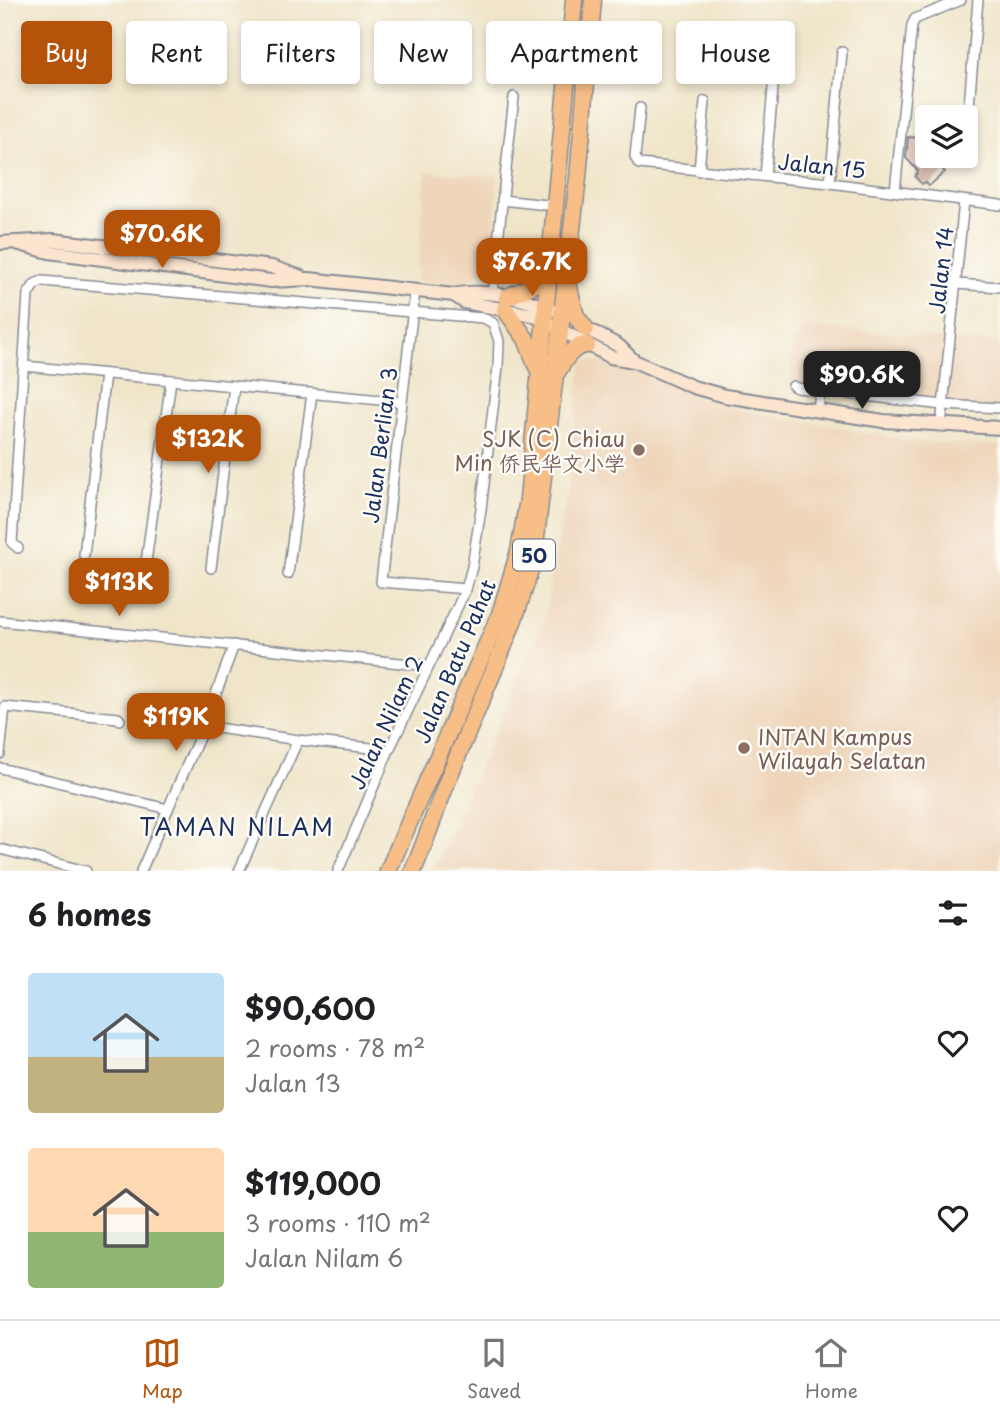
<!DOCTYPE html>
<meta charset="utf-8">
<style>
:root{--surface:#fff;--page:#f2f2f2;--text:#202124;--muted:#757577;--line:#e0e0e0;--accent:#b45309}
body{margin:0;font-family:"Playpen Sans","LXGW WenKai TC",sans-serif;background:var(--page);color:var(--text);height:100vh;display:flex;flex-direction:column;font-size:26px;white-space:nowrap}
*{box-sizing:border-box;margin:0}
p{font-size:23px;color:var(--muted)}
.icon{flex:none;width:38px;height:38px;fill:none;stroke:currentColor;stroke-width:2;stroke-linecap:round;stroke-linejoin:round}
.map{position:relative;height:871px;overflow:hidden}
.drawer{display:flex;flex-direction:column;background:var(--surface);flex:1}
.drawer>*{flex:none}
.banner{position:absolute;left:21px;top:21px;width:959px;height:63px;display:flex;gap:14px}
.fabs{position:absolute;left:915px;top:105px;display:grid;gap:14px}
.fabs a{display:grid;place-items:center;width:63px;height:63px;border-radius:7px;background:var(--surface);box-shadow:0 4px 10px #0003;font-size:35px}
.price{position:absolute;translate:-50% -60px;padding:0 16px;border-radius:14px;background:var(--accent);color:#fff;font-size:23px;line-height:46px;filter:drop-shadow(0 2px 4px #0008)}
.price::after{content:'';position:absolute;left:50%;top:42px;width:21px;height:16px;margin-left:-10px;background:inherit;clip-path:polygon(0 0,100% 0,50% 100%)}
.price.selected{background:#222;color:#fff}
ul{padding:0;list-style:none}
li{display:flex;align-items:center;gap:21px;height:175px;padding:0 28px}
li span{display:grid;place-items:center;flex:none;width:196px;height:140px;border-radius:7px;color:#555}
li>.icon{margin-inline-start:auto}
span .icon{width:84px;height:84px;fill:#fffc;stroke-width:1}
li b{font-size:30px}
h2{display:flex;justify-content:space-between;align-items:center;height:84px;padding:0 28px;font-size:30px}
.chip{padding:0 24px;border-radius:7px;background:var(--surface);box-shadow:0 4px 10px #0003;font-size:24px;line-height:63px}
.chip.selected{background:var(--accent);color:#fff}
.dock{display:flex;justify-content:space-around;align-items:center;height:98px;border-top:2px solid var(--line);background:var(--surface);font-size:19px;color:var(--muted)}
.dock a{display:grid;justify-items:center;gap:4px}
.dock .selected{color:var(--accent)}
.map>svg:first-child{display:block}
.built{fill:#efd6bb}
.building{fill:url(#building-hatch)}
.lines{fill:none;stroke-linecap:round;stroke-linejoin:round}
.street-casing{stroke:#868a94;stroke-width:12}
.secondary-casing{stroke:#868a94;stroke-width:16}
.highway-casing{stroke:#868a94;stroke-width:19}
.street{stroke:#fff;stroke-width:9}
.secondary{stroke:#fce5cf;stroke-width:12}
.highway{stroke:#f7be87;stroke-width:16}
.education-dot{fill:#8d6e63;stroke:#fdfcf7;stroke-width:2.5}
.labels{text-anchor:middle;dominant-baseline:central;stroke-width:5;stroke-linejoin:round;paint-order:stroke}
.shield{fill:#fdfcf7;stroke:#5f6c8c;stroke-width:2}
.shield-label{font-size:19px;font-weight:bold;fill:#1b2f5e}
.street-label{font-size:21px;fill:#1b2f5e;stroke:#fdfcf7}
.education-label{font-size:21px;fill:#785e54;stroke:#fdfcf7;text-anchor:end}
.neighbourhood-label{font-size:23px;letter-spacing:2px;fill:#1b2f5e;stroke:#fdfcf7}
</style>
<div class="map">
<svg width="1000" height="871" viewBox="0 0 1000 871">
<defs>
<pattern id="building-hatch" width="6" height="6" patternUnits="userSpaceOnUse" patternTransform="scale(1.75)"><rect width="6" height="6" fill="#cf9986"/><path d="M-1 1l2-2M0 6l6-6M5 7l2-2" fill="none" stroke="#a77d71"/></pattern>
</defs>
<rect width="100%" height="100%" fill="#fdfcf7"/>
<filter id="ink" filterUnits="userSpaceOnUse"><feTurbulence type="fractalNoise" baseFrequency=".0143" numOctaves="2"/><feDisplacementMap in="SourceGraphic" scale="14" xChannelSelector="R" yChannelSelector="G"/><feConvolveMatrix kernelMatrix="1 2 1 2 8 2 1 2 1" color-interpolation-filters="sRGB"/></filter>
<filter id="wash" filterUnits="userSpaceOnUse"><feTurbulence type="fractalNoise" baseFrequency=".00686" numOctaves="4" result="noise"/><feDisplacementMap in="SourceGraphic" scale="28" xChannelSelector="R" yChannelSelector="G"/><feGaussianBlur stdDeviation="1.57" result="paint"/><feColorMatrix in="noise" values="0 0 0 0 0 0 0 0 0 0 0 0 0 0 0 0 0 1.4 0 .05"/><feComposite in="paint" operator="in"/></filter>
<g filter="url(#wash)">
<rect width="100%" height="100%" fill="#f0e5c9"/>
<g class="built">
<polygon points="426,172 498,176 491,264 462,286 417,281"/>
<polygon points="806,326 954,340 1000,342 1000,412 789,386 794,345"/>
<polygon points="582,360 625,366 724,407 917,442 1000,446 1000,871 433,871 543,624 567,493"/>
</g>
<g id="blocks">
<polygon class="building" points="908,137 918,138 917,146 923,147 928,152 928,156 931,156 945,172 929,186 925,182 922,184 915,177 918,171 906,158"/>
</g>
</g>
<g filter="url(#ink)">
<use href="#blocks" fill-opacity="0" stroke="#868a94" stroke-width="2"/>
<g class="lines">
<defs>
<g id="street">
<polyline points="640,108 635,157 639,164 830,183 1000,205"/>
<polyline points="967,129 978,0"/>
<polyline points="699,171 705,101"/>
<polyline points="765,176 775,67"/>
<polyline points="830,183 842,52"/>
<polyline points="895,191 912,25 915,19 961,0"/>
<polyline points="502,200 556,206"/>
<polyline points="956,284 1000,287"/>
<polyline points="415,291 381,582 466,589"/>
<polyline points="492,295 514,97"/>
<polyline points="24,366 402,402"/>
<polyline points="793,386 797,388 943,405 1000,408"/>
<polyline points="818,412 820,391"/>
<polyline points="941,426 964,201"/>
<polyline points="18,548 12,543 28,294 35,284 42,281 483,318 493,323 499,341 498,367 481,509 472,567 466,589 389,750 338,871"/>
<polyline points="84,555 105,374"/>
<polyline points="146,562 171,380"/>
<polyline points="211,568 234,386"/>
<polyline points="288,574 312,393"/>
<polyline points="0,621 429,666"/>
<polyline points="204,726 298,740 389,750"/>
<polyline points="0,754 5,707 118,718 120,720"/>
<polyline points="0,768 168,809"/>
<polyline points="0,849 86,871"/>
<polyline points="141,871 204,726 234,645"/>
<polyline points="239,871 298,740"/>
</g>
<g id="secondary">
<polyline points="0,243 53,240 272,267 301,277"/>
<path d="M16,243L49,252L271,281L309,279L454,295C481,288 526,298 551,310"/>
<polyline points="454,295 464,302 533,315 611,357 634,361 693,387 725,396 883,421 1000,428"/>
<polyline points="580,325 619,346 634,361"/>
</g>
<g id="highway">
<polyline points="569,288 576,316 586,329"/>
<polyline points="507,297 534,285 549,267"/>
<polyline points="505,309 526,339 538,369"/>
<path d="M557,372C565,360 571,346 587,345"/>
<polyline points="388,871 500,614 519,551 528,499 574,0"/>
<path d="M413,871C428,836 439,800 454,765C482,695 516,628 534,554L578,178L593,0"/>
</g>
</defs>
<use href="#street" class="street-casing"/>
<use href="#secondary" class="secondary-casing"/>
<use href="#highway" class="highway-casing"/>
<use href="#street" class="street"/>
<use href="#secondary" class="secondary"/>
<use href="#highway" class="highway"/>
</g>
</g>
<g class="education-dot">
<circle cx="639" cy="450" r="7"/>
<circle cx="744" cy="748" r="7"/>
</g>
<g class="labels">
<rect class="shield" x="513" y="539.5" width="42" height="31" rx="5"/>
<g class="shield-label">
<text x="534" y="555">50</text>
</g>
<g class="street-label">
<text transform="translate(822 165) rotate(6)">Jalan 15</text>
<text transform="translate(940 270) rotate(-84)">Jalan 14</text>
<text transform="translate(379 445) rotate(-83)">Jalan Berlian 3</text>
<text transform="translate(454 661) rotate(-67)">Jalan Batu Pahat</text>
<text transform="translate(385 722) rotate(-65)">Jalan Nilam 2</text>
</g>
<g class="education-label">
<text x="625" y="438">SJK (C) Chiau<tspan x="625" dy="24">Min 侨民华文小学</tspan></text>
<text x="758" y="736" text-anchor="start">INTAN Kampus<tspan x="758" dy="24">Wilayah Selatan</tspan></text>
</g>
<g class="neighbourhood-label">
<text x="237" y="826">TAMAN NILAM</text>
</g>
</g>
</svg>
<div class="fabs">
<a><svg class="icon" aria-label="layers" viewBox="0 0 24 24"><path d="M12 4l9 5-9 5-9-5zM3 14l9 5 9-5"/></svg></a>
</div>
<b class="price" style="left:162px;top:270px">$70.6K</b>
<b class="price" style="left:532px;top:298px">$76.7K</b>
<b class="price selected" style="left:862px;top:411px">$90.6K</b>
<b class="price" style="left:208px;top:475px">$132K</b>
<b class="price" style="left:119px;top:618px">$113K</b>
<b class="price" style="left:176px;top:753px">$119K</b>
<div class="banner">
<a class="chip selected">Buy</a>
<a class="chip">Rent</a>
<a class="chip">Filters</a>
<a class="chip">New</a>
<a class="chip">Apartment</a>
<a class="chip">House</a>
</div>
</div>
<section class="drawer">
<h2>6 homes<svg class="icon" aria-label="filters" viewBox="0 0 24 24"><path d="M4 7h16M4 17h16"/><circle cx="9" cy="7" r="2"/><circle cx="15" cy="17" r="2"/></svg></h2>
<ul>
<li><span style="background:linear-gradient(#bfe0f5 60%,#c2b280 0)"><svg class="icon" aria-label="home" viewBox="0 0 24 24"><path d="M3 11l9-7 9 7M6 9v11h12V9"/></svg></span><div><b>$90,600</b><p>2 rooms · 78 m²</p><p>Jalan 13</p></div><svg class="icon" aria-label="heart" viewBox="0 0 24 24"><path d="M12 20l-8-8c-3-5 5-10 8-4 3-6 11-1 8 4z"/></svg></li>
<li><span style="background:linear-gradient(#ffd9b3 60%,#8fb573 0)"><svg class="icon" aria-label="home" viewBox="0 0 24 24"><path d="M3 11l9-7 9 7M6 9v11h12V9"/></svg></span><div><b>$119,000</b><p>3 rooms · 110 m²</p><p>Jalan Nilam 6</p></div><svg class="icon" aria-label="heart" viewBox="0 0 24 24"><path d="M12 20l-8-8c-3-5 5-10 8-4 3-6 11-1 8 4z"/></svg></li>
</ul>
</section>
<nav class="dock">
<a class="selected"><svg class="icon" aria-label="map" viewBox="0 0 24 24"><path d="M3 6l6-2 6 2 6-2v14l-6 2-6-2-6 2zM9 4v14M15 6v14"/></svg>Map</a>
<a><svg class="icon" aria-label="saved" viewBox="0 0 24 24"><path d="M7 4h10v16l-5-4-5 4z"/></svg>Saved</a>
<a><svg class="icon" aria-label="home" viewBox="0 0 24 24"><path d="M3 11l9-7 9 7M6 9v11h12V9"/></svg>Home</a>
</nav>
